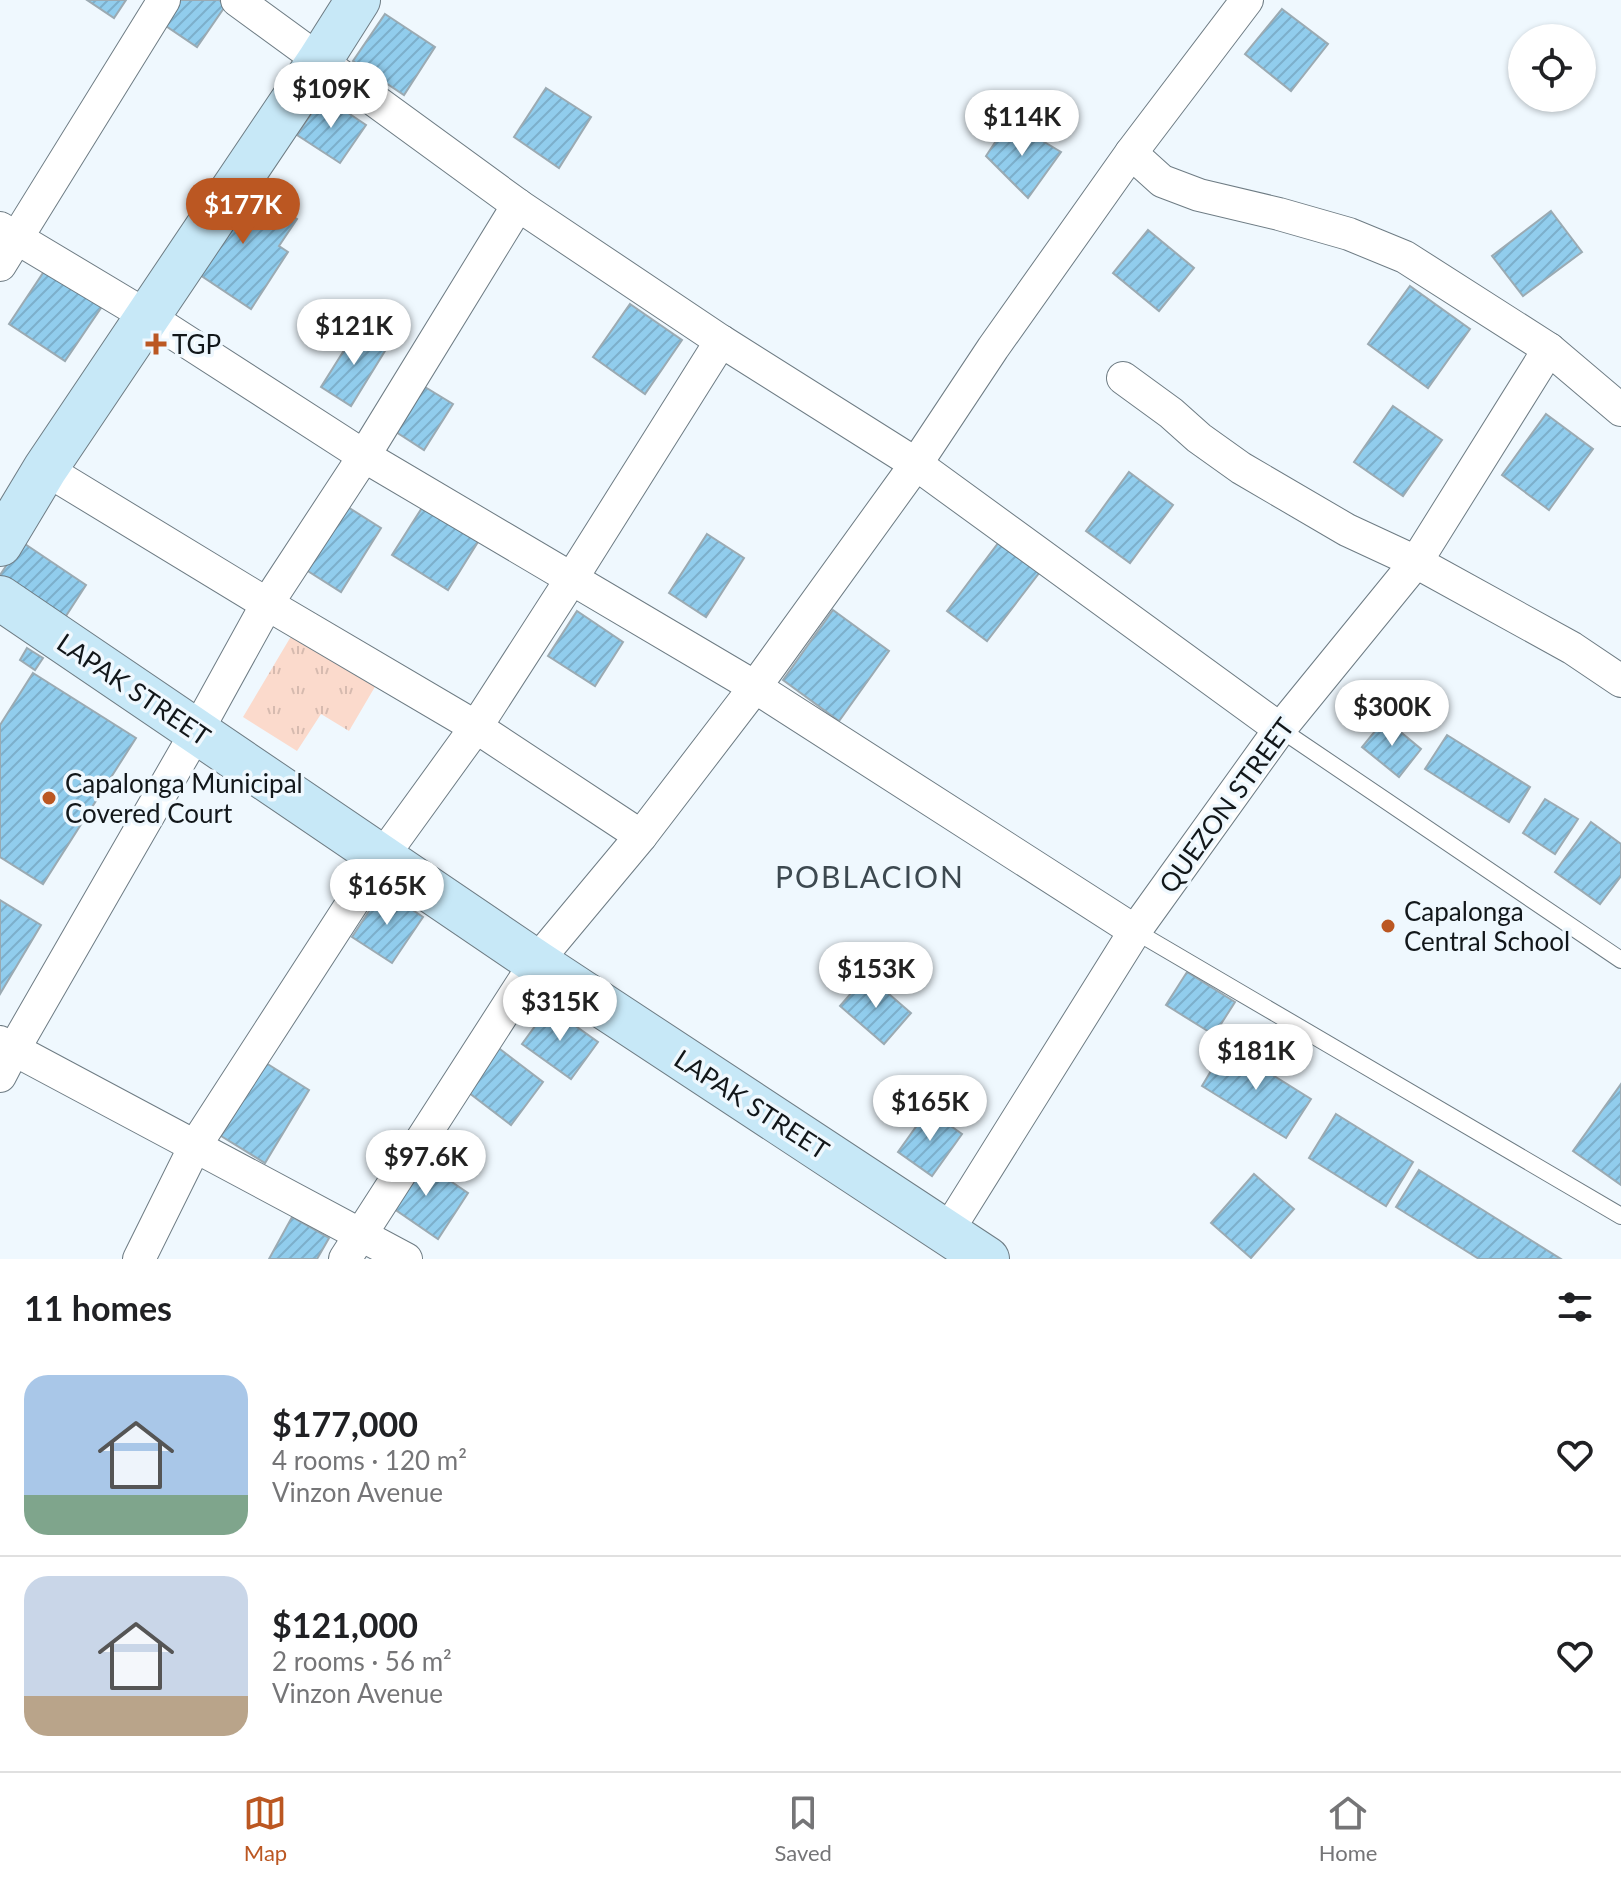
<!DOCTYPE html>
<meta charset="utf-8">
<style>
:root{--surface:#fff;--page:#f2f2f2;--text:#202124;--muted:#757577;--line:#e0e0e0;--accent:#bb5722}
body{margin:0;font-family:Lato,sans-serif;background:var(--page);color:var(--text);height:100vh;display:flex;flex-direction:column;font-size:30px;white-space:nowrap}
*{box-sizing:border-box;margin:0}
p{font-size:26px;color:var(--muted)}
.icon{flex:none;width:44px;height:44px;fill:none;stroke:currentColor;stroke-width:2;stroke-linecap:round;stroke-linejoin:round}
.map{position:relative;height:1259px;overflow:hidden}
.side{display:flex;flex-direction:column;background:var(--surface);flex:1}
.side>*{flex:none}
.buttons{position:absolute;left:1508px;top:24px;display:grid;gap:16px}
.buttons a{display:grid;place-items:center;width:88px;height:88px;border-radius:50%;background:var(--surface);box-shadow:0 2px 6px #0004;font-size:40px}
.price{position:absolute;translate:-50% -68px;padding:0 18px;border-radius:28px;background:#fff;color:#222;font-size:26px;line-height:52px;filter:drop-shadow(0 2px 4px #0008)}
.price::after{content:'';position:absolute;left:50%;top:48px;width:24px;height:18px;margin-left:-12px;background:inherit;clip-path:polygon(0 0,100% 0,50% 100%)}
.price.on{background:var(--accent);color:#fff}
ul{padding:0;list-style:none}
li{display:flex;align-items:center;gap:24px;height:200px;padding:0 24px}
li+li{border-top:2px solid var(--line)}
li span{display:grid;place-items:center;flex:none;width:224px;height:160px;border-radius:24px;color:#555}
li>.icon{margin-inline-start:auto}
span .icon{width:96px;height:96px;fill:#fffc;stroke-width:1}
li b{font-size:34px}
h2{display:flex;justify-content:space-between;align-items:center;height:96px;padding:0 24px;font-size:34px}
.menu{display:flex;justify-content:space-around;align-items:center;height:112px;border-top:2px solid var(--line);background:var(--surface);font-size:22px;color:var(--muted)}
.menu a{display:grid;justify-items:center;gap:4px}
.menu .on{color:var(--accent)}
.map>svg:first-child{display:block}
.park{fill:url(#park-tufts)}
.building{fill:url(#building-hatch);stroke:#9baab2;stroke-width:2}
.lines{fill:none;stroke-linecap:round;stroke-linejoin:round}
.lane-casing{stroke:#6e7c84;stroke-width:18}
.street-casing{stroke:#6e7c84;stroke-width:34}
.secondary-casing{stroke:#6e7c84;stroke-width:46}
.lane{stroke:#fff;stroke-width:16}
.street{stroke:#fff;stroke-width:32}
.secondary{stroke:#c7e8f7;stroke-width:44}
.poi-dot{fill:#bb5722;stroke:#eff8fe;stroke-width:3}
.labels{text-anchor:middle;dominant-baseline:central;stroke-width:7;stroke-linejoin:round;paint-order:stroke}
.poi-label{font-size:26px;fill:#12171a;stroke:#eff8fe;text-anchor:start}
.street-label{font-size:26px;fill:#12171a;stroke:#eff8fe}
.quarter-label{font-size:30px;letter-spacing:2px;fill:#3d4950;stroke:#eff8fe}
</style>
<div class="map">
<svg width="1621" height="1259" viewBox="0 0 1621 1259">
<defs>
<pattern id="park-tufts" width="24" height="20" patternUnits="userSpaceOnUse" patternTransform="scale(2)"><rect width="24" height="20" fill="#fbdacc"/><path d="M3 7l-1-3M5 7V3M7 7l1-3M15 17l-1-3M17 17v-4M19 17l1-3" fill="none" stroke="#d6baaf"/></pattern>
<pattern id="building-hatch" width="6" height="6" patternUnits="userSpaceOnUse" patternTransform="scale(2)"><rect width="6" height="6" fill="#91cded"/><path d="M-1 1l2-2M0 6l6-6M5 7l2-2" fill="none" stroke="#7cafcb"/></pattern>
</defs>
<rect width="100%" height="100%" fill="#eff8fe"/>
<polygon class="park" points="293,633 376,685 349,731 321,714 297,751 243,717"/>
<g class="building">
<polygon points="87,0 126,0 114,18"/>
<polygon points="170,0 219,0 226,5 197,47 157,20"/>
<polygon points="1282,9 1328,44 1291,91 1245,54"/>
<polygon points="385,14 435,47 404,95 353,61"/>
<polygon points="546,88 591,117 559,168 514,137"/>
<polygon points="323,96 366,125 340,163 297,135"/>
<polygon points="1009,121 1061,152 1028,198 986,156"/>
<polygon points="240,182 297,219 279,246 288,252 251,309 185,265"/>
<polygon points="1551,211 1582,252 1523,296 1492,256"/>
<polygon points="1148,230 1194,268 1159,311 1113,273"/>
<polygon points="49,264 105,302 65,361 9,324"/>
<polygon points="1410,286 1470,329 1428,388 1368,344"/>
<polygon points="630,304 682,340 645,394 593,357"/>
<polygon points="358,328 388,346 351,406 321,387"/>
<polygon points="425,387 453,404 424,450 396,432"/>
<polygon points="1393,406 1442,440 1403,496 1354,462"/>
<polygon points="1546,414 1593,449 1549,510 1502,475"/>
<polygon points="1129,472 1173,505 1130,563 1086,531"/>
<polygon points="425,503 481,537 448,590 392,555"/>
<polygon points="343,504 381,528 341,592 303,568"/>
<polygon points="707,534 744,558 706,617 669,593"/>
<polygon points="1002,538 1043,568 987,641 947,611"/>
<polygon points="22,542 86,585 62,622 0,581 0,575"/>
<polygon points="833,610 889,651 839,721 783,680"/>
<polygon points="577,611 623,642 595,686 548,656"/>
<polygon points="27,648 43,658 35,670 20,660"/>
<polygon points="33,673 136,738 43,884 0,857 0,725"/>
<polygon points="1385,719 1421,749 1399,777 1362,747"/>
<polygon points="1447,735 1530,787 1509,822 1425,769"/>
<polygon points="1545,799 1578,819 1555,854 1523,833"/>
<polygon points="1591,822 1621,844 1621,876 1600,904 1555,872"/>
<polygon points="383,890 423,917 392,963 352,937"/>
<polygon points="0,900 41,925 0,994"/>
<polygon points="1187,972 1235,1002 1214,1035 1166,1005"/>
<polygon points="867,975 911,1013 884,1044 840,1006"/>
<polygon points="549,1007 598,1042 571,1079 522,1044"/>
<polygon points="496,1046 543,1082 511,1125 464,1089"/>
<polygon points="1226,1046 1311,1099 1286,1138 1202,1086"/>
<polygon points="266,1063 309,1090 265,1163 221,1136"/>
<polygon points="1621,1084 1621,1185 1573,1151"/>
<polygon points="928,1110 962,1134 932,1176 898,1152"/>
<polygon points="1336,1114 1413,1162 1386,1206 1309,1158"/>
<polygon points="415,1157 468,1193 438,1239 384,1202"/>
<polygon points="1419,1170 1561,1259 1479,1259 1396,1207"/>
<polygon points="1254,1174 1294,1209 1251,1258 1211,1223"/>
<polygon points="292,1217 329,1238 317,1259 269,1259"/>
</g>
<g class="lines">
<defs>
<g id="lane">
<polyline points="1280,729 1621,960"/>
<polyline points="1135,931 1621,1216"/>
</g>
<g id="street">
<polyline points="237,0 518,205 721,341 916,464 1280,729"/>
<polyline points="1131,153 1162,181 1199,195 1279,214 1349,234 1405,257 1549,349 1621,410"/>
<polyline points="0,228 147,316 364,456 755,687 1135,931"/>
<polyline points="0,265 164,0"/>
<polyline points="1123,378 1171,413 1199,438 1241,468 1347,530 1416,562 1572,648 1621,681"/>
<polyline points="45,469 267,604 476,727 641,836"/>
<polyline points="0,1042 406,1259"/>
<polyline points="0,1076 14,1049 197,731 267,604 364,456 518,205"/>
<polyline points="947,1232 1135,931 1280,729 1416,562 1549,349"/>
<polyline points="139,1259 195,1146 382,857 476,727 572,578 721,341"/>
<polyline points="345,1259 536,962 641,836 755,687 916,464 993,348 1131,153 1247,0"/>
</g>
<g id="secondary">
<polyline points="0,544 45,469 320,60 358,0"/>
<polyline points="0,598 536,962 987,1259"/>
</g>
</defs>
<use href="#lane" class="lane-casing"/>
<use href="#street" class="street-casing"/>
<use href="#secondary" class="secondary-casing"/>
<use href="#lane" class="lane"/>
<use href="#street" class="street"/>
<use href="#secondary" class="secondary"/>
</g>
<g class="poi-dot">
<path d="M152 332h8v8h8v8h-8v8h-8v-8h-8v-8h8z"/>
<circle cx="49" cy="798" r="8"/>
<circle cx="1388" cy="926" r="8"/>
</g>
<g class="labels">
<g class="poi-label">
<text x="172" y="344">TGP</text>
<text x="65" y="783">Capalonga Municipal<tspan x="65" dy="30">Covered Court</tspan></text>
<text x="1404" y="911">Capalonga<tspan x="1404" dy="30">Central School</tspan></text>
</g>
<g class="street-label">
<text transform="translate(134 689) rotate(34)">LAPAK STREET</text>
<text transform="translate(1226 805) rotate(-54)">QUEZON STREET</text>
<text transform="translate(752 1104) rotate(33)">LAPAK STREET</text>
</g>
<g class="quarter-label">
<text x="870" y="876">POBLACION</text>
</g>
</g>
</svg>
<div class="buttons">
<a><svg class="icon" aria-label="locate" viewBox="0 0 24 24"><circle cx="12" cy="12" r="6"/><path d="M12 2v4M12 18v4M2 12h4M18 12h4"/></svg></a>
</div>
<b class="price" style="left:331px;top:130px">$109K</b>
<b class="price" style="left:1022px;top:158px">$114K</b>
<b class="price on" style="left:243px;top:246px">$177K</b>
<b class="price" style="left:354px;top:367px">$121K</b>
<b class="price" style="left:1392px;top:748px">$300K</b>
<b class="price" style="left:387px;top:927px">$165K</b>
<b class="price" style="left:876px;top:1010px">$153K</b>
<b class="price" style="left:560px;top:1043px">$315K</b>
<b class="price" style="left:1256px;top:1092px">$181K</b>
<b class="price" style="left:930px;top:1143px">$165K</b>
<b class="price" style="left:426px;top:1198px">$97.6K</b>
</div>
<section class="side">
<h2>11 homes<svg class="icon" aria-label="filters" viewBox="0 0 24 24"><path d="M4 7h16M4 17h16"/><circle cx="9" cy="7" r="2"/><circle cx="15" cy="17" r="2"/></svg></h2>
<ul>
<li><span style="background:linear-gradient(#a9c7e8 75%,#7fa58c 0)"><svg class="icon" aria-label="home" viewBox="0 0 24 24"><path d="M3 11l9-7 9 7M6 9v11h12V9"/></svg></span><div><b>$177,000</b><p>4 rooms · 120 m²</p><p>Vinzon Avenue</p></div><svg class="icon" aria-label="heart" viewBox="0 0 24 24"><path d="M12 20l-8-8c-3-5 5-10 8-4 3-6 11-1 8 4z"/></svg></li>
<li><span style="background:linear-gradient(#c9d6e8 75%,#b9a48a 0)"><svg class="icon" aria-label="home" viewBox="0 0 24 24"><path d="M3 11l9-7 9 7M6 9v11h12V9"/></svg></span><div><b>$121,000</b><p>2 rooms · 56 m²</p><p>Vinzon Avenue</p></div><svg class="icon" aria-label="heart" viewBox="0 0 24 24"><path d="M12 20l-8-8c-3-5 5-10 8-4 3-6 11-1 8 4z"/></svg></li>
</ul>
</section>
<nav class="menu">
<a class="on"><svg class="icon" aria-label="map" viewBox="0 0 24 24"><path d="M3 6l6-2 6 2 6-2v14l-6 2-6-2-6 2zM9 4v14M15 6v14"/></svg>Map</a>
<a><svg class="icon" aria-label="saved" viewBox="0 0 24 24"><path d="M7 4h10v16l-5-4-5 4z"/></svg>Saved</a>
<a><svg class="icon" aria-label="home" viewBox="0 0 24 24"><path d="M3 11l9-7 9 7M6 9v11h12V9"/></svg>Home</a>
</nav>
